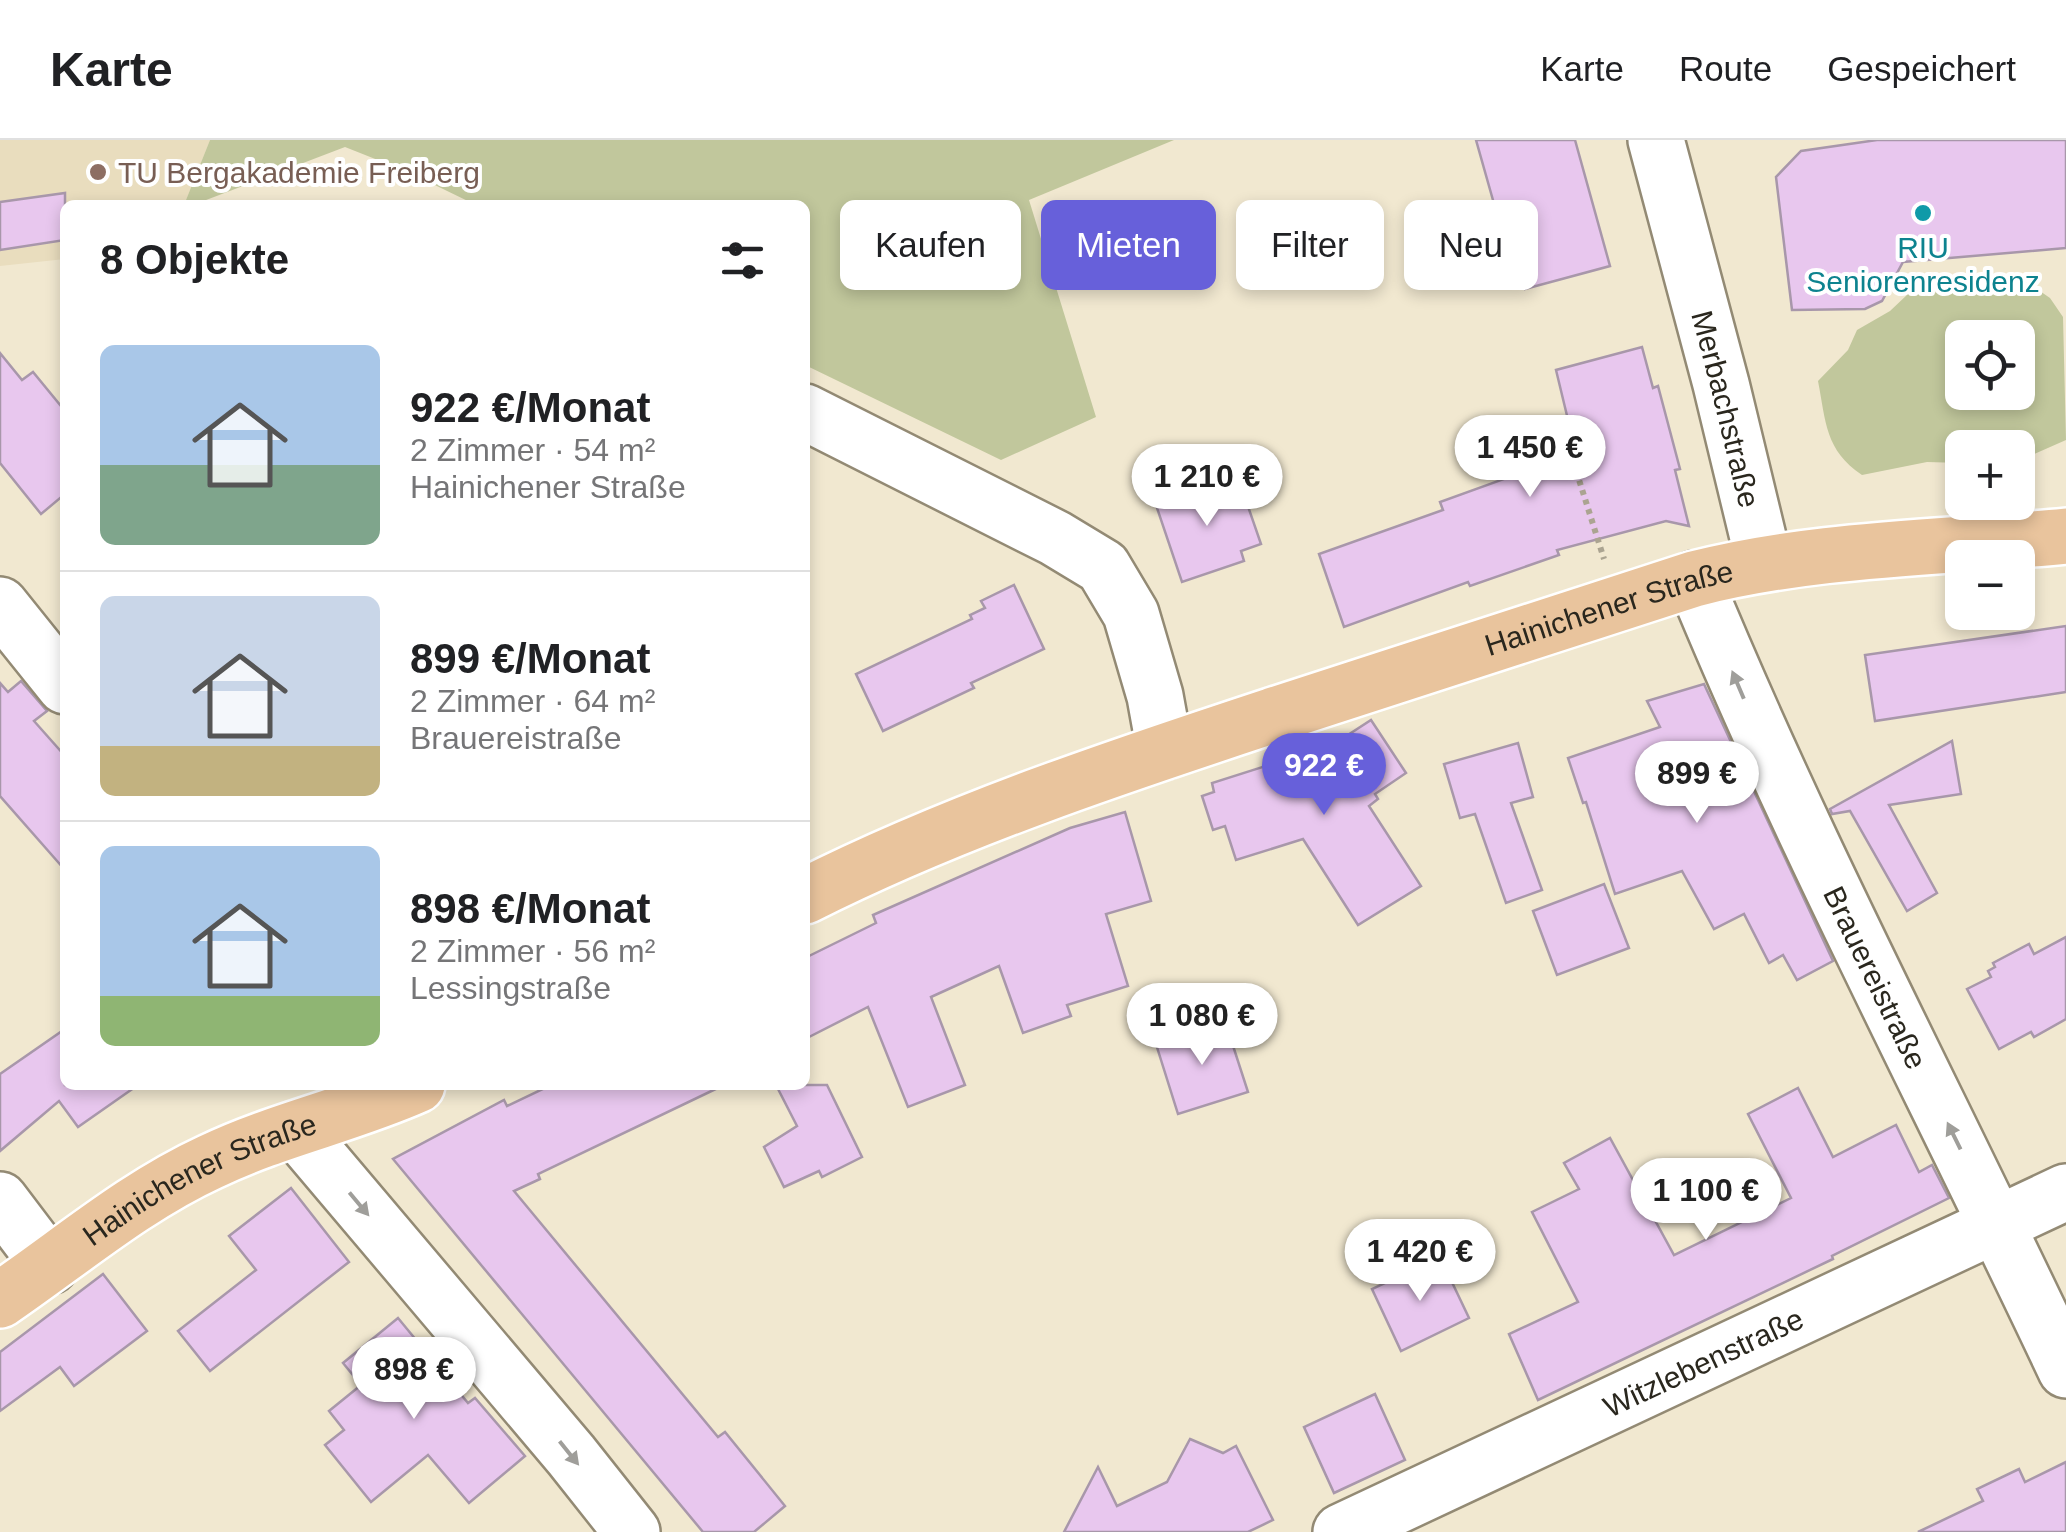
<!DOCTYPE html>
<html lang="de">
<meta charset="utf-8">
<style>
:root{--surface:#fff;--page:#f6f6f6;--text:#202124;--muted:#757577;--line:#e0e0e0;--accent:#6760da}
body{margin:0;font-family:Arial,sans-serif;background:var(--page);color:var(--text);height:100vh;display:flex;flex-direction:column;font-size:38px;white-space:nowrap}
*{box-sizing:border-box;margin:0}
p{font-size:32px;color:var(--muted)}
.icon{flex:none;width:55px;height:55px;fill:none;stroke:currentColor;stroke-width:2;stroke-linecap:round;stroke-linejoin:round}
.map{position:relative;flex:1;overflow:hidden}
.side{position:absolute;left:60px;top:60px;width:750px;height:890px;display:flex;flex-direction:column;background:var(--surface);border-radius:15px;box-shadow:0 5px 15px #0003}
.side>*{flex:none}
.hud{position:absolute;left:840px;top:60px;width:950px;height:90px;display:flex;gap:20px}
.tools{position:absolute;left:1945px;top:180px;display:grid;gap:20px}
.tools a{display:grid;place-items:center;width:90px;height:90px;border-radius:15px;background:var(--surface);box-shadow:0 5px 15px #0003;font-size:50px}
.price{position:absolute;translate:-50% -85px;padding:0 22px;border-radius:35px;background:#fff;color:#222;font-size:32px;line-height:65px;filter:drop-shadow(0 2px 5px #0008)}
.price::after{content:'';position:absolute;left:50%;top:60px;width:30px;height:22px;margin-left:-15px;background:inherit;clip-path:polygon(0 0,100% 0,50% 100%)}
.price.selected{background:var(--accent);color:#fff}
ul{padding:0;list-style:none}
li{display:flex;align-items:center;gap:30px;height:250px;padding:0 40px}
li+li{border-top:2px solid var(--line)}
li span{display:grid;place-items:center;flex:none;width:280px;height:200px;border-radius:15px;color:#555}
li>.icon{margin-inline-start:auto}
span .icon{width:120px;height:120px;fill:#fffc;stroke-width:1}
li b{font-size:42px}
h2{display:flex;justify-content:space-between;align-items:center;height:120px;padding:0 40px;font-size:42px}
.pill{padding:0 35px;border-radius:15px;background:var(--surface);box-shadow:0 5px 15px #0003;font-size:35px;line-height:90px}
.pill.selected{background:var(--accent);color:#fff}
header{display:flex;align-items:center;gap:60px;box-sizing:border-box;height:140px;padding:0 50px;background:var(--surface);border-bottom:2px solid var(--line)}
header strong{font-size:48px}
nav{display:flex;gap:55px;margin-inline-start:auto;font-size:35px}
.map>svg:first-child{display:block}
.built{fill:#e9ddbe}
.green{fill:#c1c79c;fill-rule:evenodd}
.building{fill:#e8c7ee;stroke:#a897aa;stroke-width:2.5}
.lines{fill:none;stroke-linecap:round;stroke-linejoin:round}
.minor-casing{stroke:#938a74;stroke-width:60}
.major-casing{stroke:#fff;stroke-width:60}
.path{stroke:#aba491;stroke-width:6;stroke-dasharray:5 5;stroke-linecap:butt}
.minor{stroke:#fff;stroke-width:55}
.major{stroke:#e9c49d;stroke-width:55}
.oneway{fill:#9f9e9a}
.education-dot{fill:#8d6e63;stroke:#fff;stroke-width:4}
.culture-dot{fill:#0f9aa8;stroke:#fff;stroke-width:4}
.labels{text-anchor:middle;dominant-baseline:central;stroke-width:8;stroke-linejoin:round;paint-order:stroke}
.education-label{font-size:30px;fill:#785e54;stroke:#fff;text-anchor:start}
.culture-label{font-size:30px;fill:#0d838f;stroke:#fff}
.street-label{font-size:30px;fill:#2a271e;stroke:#fff}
</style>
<header>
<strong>Karte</strong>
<nav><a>Karte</a><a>Route</a><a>Gespeichert</a></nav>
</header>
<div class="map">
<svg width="2066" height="1392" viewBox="0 0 2066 1392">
<rect width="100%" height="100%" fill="#f1e8d0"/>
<polygon class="built" points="0,0 210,0 184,65 65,65 65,119 0,126"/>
<g class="green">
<polygon points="210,0 1174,0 1029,60 1096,277 1001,320 805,225 805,65 476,65 408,32 345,7 193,65 184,65"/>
<path d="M2034,147L2050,158L2063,177L2066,300L2018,321V308H1962V323L1927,322L1862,335C1825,310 1826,282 1818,241L1848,210L1857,190L1890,171L1908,154ZM1962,198H2018V252H1962Z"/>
</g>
<g class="building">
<polygon points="1476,0 1575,0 1610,126 1525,149 1509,90 1502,92"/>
<polygon points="1877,0 2066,0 2066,108 1903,122 1882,161 1865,169 1792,170 1776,37 1801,11"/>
<polygon points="65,53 65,100 0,110 0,62"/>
<polygon points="1642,207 1653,248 1658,246 1680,329 1675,330 1689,386 1666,381 1557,410 1559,415 1470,446 1468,442 1344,487 1319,414 1443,370 1440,362 1576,313 1556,230"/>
<polygon points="0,213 22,240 33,232 65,271 65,354 41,374 0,323"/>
<polygon points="1220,341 1225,356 1242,349 1261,404 1241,411 1244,421 1182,442 1155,362"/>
<polygon points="1014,445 1044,509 971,543 974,548 883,591 856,534 972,479 970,475 985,468 981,461"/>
<polygon points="2066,486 2066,552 1875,581 1865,515"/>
<polygon points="21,541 47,571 34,581 65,616 65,730 0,656 0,543 8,552"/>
<polygon points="1704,544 1833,821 1797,840 1783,815 1769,823 1744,774 1714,789 1682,731 1615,754 1586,662 1583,663 1568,618 1660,587 1647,561"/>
<polygon points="1371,580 1406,633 1375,654 1378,659 1369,666 1421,746 1358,785 1303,699 1236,720 1225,686 1213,690 1202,656 1214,652 1212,643 1272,624 1277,641"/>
<polygon points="1952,601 1961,654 1889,665 1937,753 1907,771 1850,671 1832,674 1830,669"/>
<polygon points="1518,603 1533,657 1511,663 1542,750 1506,763 1475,674 1460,678 1444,624"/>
<polygon points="1125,672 1151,761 1106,774 1128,846 1067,865 1071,876 1023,893 999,826 931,857 965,945 908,967 868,867 805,899 805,818 876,783 873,775 1070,688"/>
<polygon points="1604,744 1629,808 1557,835 1533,771"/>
<polygon points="2066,797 2066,879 2034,897 2031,892 1999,909 1967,849 1991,837 1988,831 1995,827 1993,823 2029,804 2034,814"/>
<polygon points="1225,881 1248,952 1178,974 1156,904"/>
<polygon points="65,889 65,945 138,945 78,987 59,961 0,1011 0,934"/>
<polygon points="551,945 724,945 538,1034 540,1039 514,1051 718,1297 725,1292 785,1366 754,1392 703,1392 393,1019 504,960 507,966"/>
<polygon points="776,945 827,945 862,1017 822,1037 819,1031 784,1047 764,1007 797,986"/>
<polygon points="1798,948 1833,1017 1896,985 1919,1032 1932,1025 1949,1058 1832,1116 1833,1119 1538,1260 1509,1194 1578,1162 1532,1072 1579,1049 1564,1023 1610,998 1674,1115 1791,1058 1748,974"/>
<polygon points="291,1048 349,1122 210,1231 178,1191 256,1130 229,1096"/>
<polygon points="1440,1117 1469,1178 1401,1211 1372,1149"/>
<polygon points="103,1134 147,1191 74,1246 60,1227 0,1271 0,1212"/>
<polygon points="398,1178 468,1263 475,1258 525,1316 469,1363 428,1315 371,1362 325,1305 344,1290 329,1271 361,1245 343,1223"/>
<polygon points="1375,1254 1405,1320 1334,1353 1304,1287"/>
<polygon points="1190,1299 1223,1313 1236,1306 1273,1380 1248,1392 1064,1392 1098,1327 1117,1366 1167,1342"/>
<polygon points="2066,1322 2066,1392 1918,1392 1983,1361 1977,1349 2019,1329 2025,1342"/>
</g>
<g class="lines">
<defs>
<g id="minor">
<path id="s1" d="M1656,0L1721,244L1764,422"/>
<polyline points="805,272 1055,398 1103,427 1131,474 1155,556 1165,611"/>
<path id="s2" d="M1694,439C1805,709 1942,966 2066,1230"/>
<polyline points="0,465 65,546"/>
<polyline points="296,990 571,1315 632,1392"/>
<polyline points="0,1060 50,1126"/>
<path id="s3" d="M1341,1392L2066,1052"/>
</g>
<g id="major">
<path id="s4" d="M805,756C954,681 1116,627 1274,575C1414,529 1554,483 1694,439C1815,408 1942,408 2066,396"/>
<path id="s5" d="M0,1160C69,1113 134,1057 210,1022C276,990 350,975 417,945"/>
</g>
</defs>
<use href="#minor" class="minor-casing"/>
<use href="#major" class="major-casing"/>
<polyline class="path" points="1580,301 1568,305 1604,419"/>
<use href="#minor" class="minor"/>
<use href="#major" class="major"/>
</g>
<defs><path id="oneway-solid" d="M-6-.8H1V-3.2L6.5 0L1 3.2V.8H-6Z" transform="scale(2.5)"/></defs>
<g class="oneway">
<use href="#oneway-solid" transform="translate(1738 545) rotate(-113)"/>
<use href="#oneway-solid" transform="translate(1954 996) rotate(-116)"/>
<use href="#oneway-solid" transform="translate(359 1064) rotate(50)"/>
<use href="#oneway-solid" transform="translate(569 1313) rotate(51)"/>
</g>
<circle class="education-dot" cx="98" cy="32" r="10"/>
<circle class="culture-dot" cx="1923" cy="73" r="10"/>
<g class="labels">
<g class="education-label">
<text x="118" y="32">TU Bergakademie Freiberg</text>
</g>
<g class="culture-label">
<text x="1923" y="107">RIU<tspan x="1923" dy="34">Seniorenresidenz</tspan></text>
</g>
<g class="street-label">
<text stroke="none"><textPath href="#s1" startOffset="278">Merbachstraße</textPath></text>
<text stroke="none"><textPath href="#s4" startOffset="855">Hainichener Straße</textPath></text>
<text stroke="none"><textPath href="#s2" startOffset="438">Brauereistraße</textPath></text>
<text stroke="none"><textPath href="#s5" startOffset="235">Hainichener Straße</textPath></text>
<text stroke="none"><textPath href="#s3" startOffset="400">Witzlebenstraße</textPath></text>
</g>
</g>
</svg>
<div class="tools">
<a><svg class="icon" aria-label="locate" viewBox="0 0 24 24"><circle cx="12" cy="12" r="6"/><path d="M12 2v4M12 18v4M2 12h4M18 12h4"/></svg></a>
<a>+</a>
<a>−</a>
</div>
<b class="price" style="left:1530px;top:360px">1 450 €</b>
<b class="price" style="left:1207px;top:389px">1 210 €</b>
<b class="price selected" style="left:1324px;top:678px">922 €</b>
<b class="price" style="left:1697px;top:686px">899 €</b>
<b class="price" style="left:1202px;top:928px">1 080 €</b>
<b class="price" style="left:1706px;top:1103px">1 100 €</b>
<b class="price" style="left:1420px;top:1164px">1 420 €</b>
<b class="price" style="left:414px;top:1282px">898 €</b>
<div class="hud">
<a class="pill">Kaufen</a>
<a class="pill selected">Mieten</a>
<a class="pill">Filter</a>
<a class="pill">Neu</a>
</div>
<section class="side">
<h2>8 Objekte<svg class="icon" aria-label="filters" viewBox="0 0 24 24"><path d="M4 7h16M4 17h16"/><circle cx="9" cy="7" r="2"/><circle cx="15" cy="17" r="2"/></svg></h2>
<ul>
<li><span style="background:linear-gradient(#a9c7e8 60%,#7fa58c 0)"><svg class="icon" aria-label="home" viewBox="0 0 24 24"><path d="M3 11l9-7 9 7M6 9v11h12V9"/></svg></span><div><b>922 €/Monat</b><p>2 Zimmer · 54 m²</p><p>Hainichener Straße</p></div></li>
<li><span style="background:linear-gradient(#c9d6e8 75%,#c2b280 0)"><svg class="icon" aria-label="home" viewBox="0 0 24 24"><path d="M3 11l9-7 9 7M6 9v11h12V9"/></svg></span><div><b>899 €/Monat</b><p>2 Zimmer · 64 m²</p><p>Brauereistraße</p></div></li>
<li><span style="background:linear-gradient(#a9c7e8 75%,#8fb573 0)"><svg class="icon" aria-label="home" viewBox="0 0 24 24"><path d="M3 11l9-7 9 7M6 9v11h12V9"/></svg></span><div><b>898 €/Monat</b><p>2 Zimmer · 56 m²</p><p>Lessingstraße</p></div></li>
</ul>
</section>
</div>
